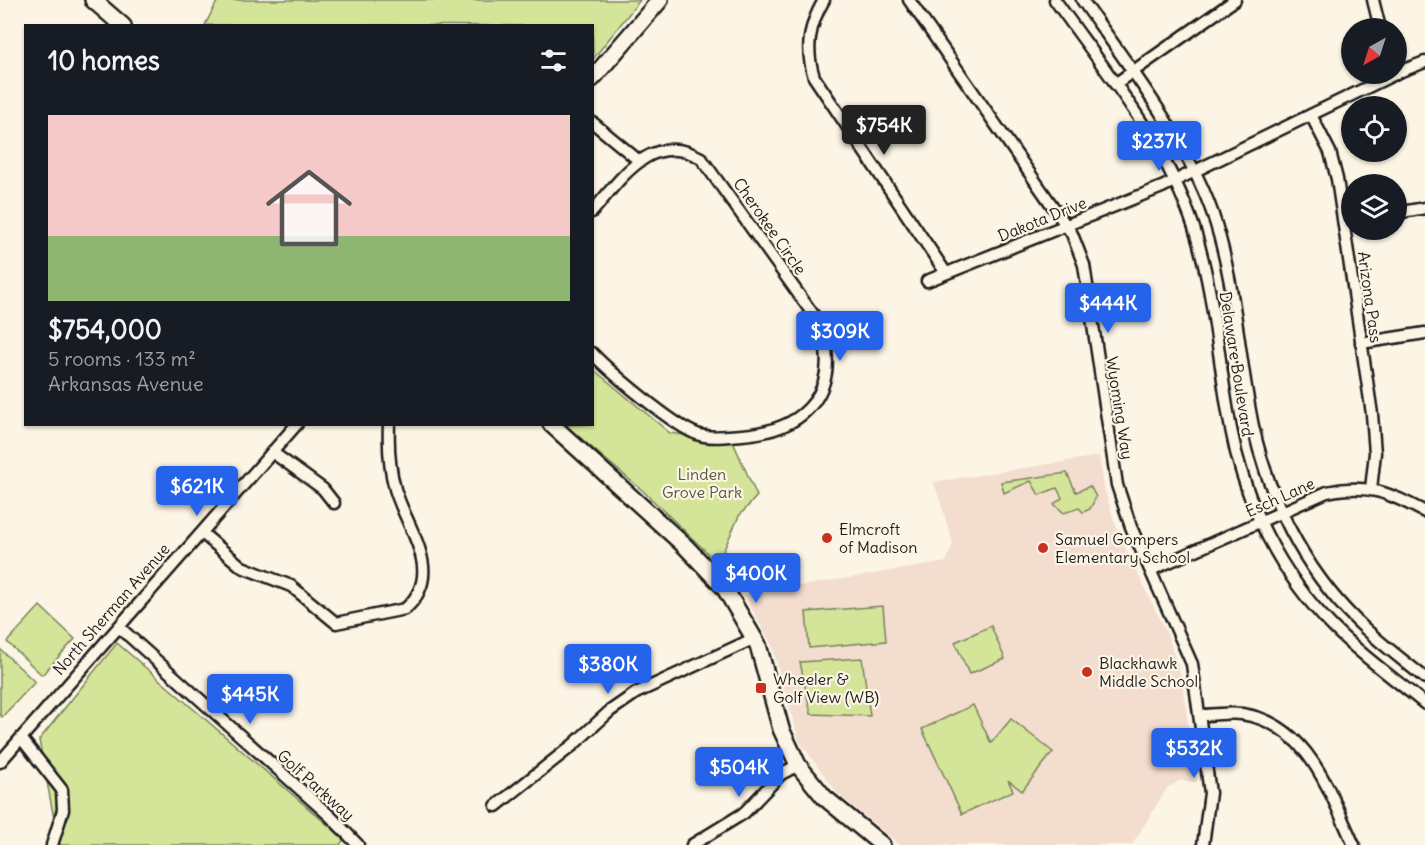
<!DOCTYPE html>
<meta charset="utf-8">
<style>
:root{--surface:#171b24;--page:#20242c;--text:#f1f3f6;--muted:#9ea1a6;--line:#363941;--accent:#2563eb}
body{margin:0;font-family:Delius,sans-serif;background:var(--page);color:var(--text);height:100vh;display:flex;flex-direction:column;font-size:22px;white-space:nowrap}
*{box-sizing:border-box;margin:0}
p{font-size:20px;color:var(--muted)}
.icon{flex:none;width:33px;height:33px;fill:none;stroke:currentColor;stroke-width:2;stroke-linecap:round;stroke-linejoin:round}
.map{position:relative;flex:1;overflow:hidden}
.sheet{position:absolute;left:24px;top:24px;width:570px;height:402px;display:flex;flex-direction:column;background:var(--surface);border-radius:0px;box-shadow:0 2px 4px #0004}
.sheet>*{flex:none}
.needle{width:39px;rotate:219deg}
.tools{position:absolute;left:1341px;top:18px;display:grid;gap:12px}
.tools a{display:grid;place-items:center;width:66px;height:66px;border-radius:50%;background:var(--surface);box-shadow:0 2px 4px #0004;font-size:30px}
.price{position:absolute;translate:-50% -51px;padding:0 14px;border-radius:6px;background:var(--accent);color:#fff;font-size:20px;line-height:39px;filter:drop-shadow(0 2px 3px #0008)}
.price::after{content:'';position:absolute;left:50%;top:36px;width:18px;height:14px;margin-left:-9px;background:inherit;clip-path:polygon(0 0,100% 0,50% 100%)}
.price.selected{background:#222;color:#fff}
ul{padding:0;list-style:none}
li{display:grid;align-content:center;gap:12px;height:318px;padding:0 24px}
li+li{border-top:2px solid var(--line)}
li span{display:grid;place-items:center;height:186px;border-radius:0px;color:#555}
li>.icon{margin-inline-start:auto}
span .icon{width:108px;height:108px;fill:#fffc;stroke-width:1}
li b{font-size:26px}
h2{display:flex;justify-content:space-between;align-items:center;height:72px;padding:0 24px;font-size:26px}
.map>svg:first-child{display:block}
.built{fill:#f3ddcf}
.green{fill:#d4e599;stroke:#78805a;stroke-width:1.5}
.lines{fill:none;stroke-linecap:round;stroke-linejoin:round}
.street-casing{stroke:#1c1c1c;stroke-width:15}
.secondary-casing{stroke:#1c1c1c;stroke-width:20}
.street{stroke:#fcf5e5;stroke-width:10}
.secondary{stroke:#fcf5e5;stroke-width:15}
.poi-dot{fill:#c8321e;stroke:#fcf5e5;stroke-width:2}
.labels{text-anchor:middle;dominant-baseline:central;stroke-width:4.5;stroke-linejoin:round;paint-order:stroke}
.street-label{font-size:16px;fill:#1c1c1c;stroke:#fcf5e5}
.park-label{font-size:16px;fill:#535842;stroke:#fcf5e5}
.poi-label{font-size:16px;fill:#1c1c1c;stroke:#fcf5e5;text-anchor:start}
</style>
<div class="map">
<svg width="1425" height="845" viewBox="0 0 1425 845">
<rect width="100%" height="100%" fill="#fcf5e5"/>
<filter id="ink" filterUnits="userSpaceOnUse"><feTurbulence type="fractalNoise" baseFrequency=".0167" numOctaves="2"/><feDisplacementMap in="SourceGraphic" scale="12" xChannelSelector="R" yChannelSelector="G"/><feConvolveMatrix kernelMatrix="1 2 1 2 8 2 1 2 1" color-interpolation-filters="sRGB"/></filter>
<g filter="url(#ink)">
<polygon class="built" points="1099,456 1105,492 1119,535 1168,636 1181,677 1197,782 1179,781 1167,788 1132,845 900,845 838,794 799,741 772,646 744,595 946,562 953,543 934,482"/>
<g class="green">
<polygon points="218,0 640,0 593,59 592,26 205,25"/>
<polygon points="593,369 670,433 733,442 757,496 739,516 718,563 643,491 565,425 592,424"/>
<polygon points="1067,473 1076,492 1090,486 1096,497 1090,509 1083,512 1079,508 1064,513 1054,504 1062,498 1057,488 1039,495 1031,481 1004,493 1001,482"/>
<polygon points="40,606 75,639 42,675 7,642"/>
<polygon points="883,606 886,641 809,648 806,612"/>
<polygon points="991,626 1005,659 969,674 955,642"/>
<polygon points="117,643 344,839 340,845 59,845 39,740"/>
<polygon points="0,649 35,682 2,717 0,715"/>
<polygon points="862,658 870,716 811,714 800,662"/>
<polygon points="973,705 991,743 1011,719 1053,752 1022,791 1008,780 1013,791 962,814 922,729"/>
</g>
<g class="lines">
<defs>
<g id="street">
<path d="M824,0C809,25 805,49 814,77L946,273"/>
<polyline points="909,0 1072,234 1084,265 1117,485 1131,527 1192,664 1210,793 1203,845"/>
<path d="M1055,0C1106,72 1166,143 1194,228C1215,294 1218,362 1231,429C1245,504 1280,574 1334,628C1362,656 1395,679 1425,704"/>
<path d="M1082,0C1126,62 1187,141 1212,212C1236,282 1238,355 1253,426C1269,498 1303,568 1356,620C1377,641 1402,659 1425,678"/>
<polyline points="1373,0 1380,28"/>
<polyline points="1396,73 1425,62"/>
<polyline points="1115,84 1235,0"/>
<polyline points="1311,115 1330,152 1337,179 1372,414 1375,453 1371,489"/>
<polyline points="592,122 638,160"/>
<path d="M592,212C621,179 651,130 701,158L820,324C842,389 808,430 742,435C729,436 709,439 697,434C674,426 610,372 592,353"/>
<polyline points="1396,213 1425,208"/>
<polyline points="927,281 1162,187 1395,74"/>
<polyline points="1361,343 1425,333"/>
<polyline points="272,452 323,489 334,503"/>
<path d="M202,533L242,567L291,586L336,623L405,609C446,573 407,530 395,489C389,467 388,447 389,424"/>
<path d="M1151,570L1327,492C1369,483 1389,493 1425,512"/>
<polyline points="119,627 330,816 358,845"/>
<path d="M1200,715C1214,715 1229,712 1242,714C1309,724 1329,792 1354,845"/>
<polyline points="21,738 62,790 63,810 52,845"/>
<polyline points="0,762 297,424"/>
<polyline points="496,806 573,745 610,711 636,693 755,638"/>
<polyline points="692,845 744,813 781,774 798,765"/>
</g>
<g id="secondary">
<polyline points="93,0 123,26"/>
<polyline points="592,79 660,0"/>
<polyline points="551,424 685,546 724,587 758,645 781,729 798,765 824,797 882,845"/>
</g>
</defs>
<use href="#street" class="street-casing"/>
<use href="#secondary" class="secondary-casing"/>
<use href="#street" class="street"/>
<use href="#secondary" class="secondary"/>
</g>
</g>
<g class="poi-dot">
<circle cx="827" cy="538" r="6"/>
<circle cx="1043" cy="548" r="6"/>
<circle cx="1087" cy="672" r="6"/>
<rect x="755" y="682" width="12" height="12" rx="3"/>
</g>
<g class="labels">
<g class="street-label">
<text transform="translate(1042 219) rotate(-22)">Dakota Drive</text>
<text transform="translate(770 226) rotate(55)">Cherokee Circle</text>
<text transform="translate(1370 297) rotate(82)">Arizona Pass</text>
<text transform="translate(1237 364) rotate(81)">Delaware Boulevard</text>
<text transform="translate(1120 408) rotate(81)">Wyoming Way</text>
<text transform="translate(1280 497) rotate(-24)">Esch Lane</text>
<text transform="translate(111 609) rotate(-49)">North Sherman Avenue</text>
<text transform="translate(316 785) rotate(42)">Golf Parkway</text>
</g>
<g class="park-label">
<text x="702" y="474">Linden<tspan x="702" dy="18">Grove Park</tspan></text>
</g>
<g class="poi-label">
<text x="839" y="529">Elmcroft<tspan x="839" dy="18">of Madison</tspan></text>
<text x="1055" y="539">Samuel Gompers<tspan x="1055" dy="18">Elementary School</tspan></text>
<text x="1099" y="663">Blackhawk<tspan x="1099" dy="18">Middle School</tspan></text>
<text x="773" y="679">Wheeler &amp;<tspan x="773" dy="18">Golf View (WB)</tspan></text>
</g>
</g>
</svg>
<div class="tools">
<a><svg class="needle" viewBox="-14 -14 28 28"><path d="M0-13l5 13h-10z" fill="#e53935"/><path d="M0 13l5-13h-10z" fill="#9ea1a6"/></svg></a>
<a><svg class="icon" aria-label="locate" viewBox="0 0 24 24"><circle cx="12" cy="12" r="6"/><path d="M12 2v4M12 18v4M2 12h4M18 12h4"/></svg></a>
<a><svg class="icon" aria-label="layers" viewBox="0 0 24 24"><path d="M12 4l9 5-9 5-9-5zM3 14l9 5 9-5"/></svg></a>
</div>
<b class="price selected" style="left:884px;top:156px">$754K</b>
<b class="price" style="left:1159px;top:172px">$237K</b>
<b class="price" style="left:1108px;top:334px">$444K</b>
<b class="price" style="left:840px;top:362px">$309K</b>
<b class="price" style="left:197px;top:517px">$621K</b>
<b class="price" style="left:756px;top:604px">$400K</b>
<b class="price" style="left:608px;top:695px">$380K</b>
<b class="price" style="left:250px;top:725px">$445K</b>
<b class="price" style="left:1194px;top:779px">$532K</b>
<b class="price" style="left:739px;top:798px">$504K</b>
<section class="sheet">
<h2>10 homes<svg class="icon" aria-label="filters" viewBox="0 0 24 24"><path d="M4 7h16M4 17h16"/><circle cx="9" cy="7" r="2"/><circle cx="15" cy="17" r="2"/></svg></h2>
<ul>
<li><span style="background:linear-gradient(#f6c9c9 65%,#8fb573 0)"><svg class="icon" aria-label="home" viewBox="0 0 24 24"><path d="M3 11l9-7 9 7M6 9v11h12V9"/></svg></span><div><b>$754,000</b><p>5 rooms · 133 m²</p><p>Arkansas Avenue</p></div></li>
</ul>
</section>
</div>
